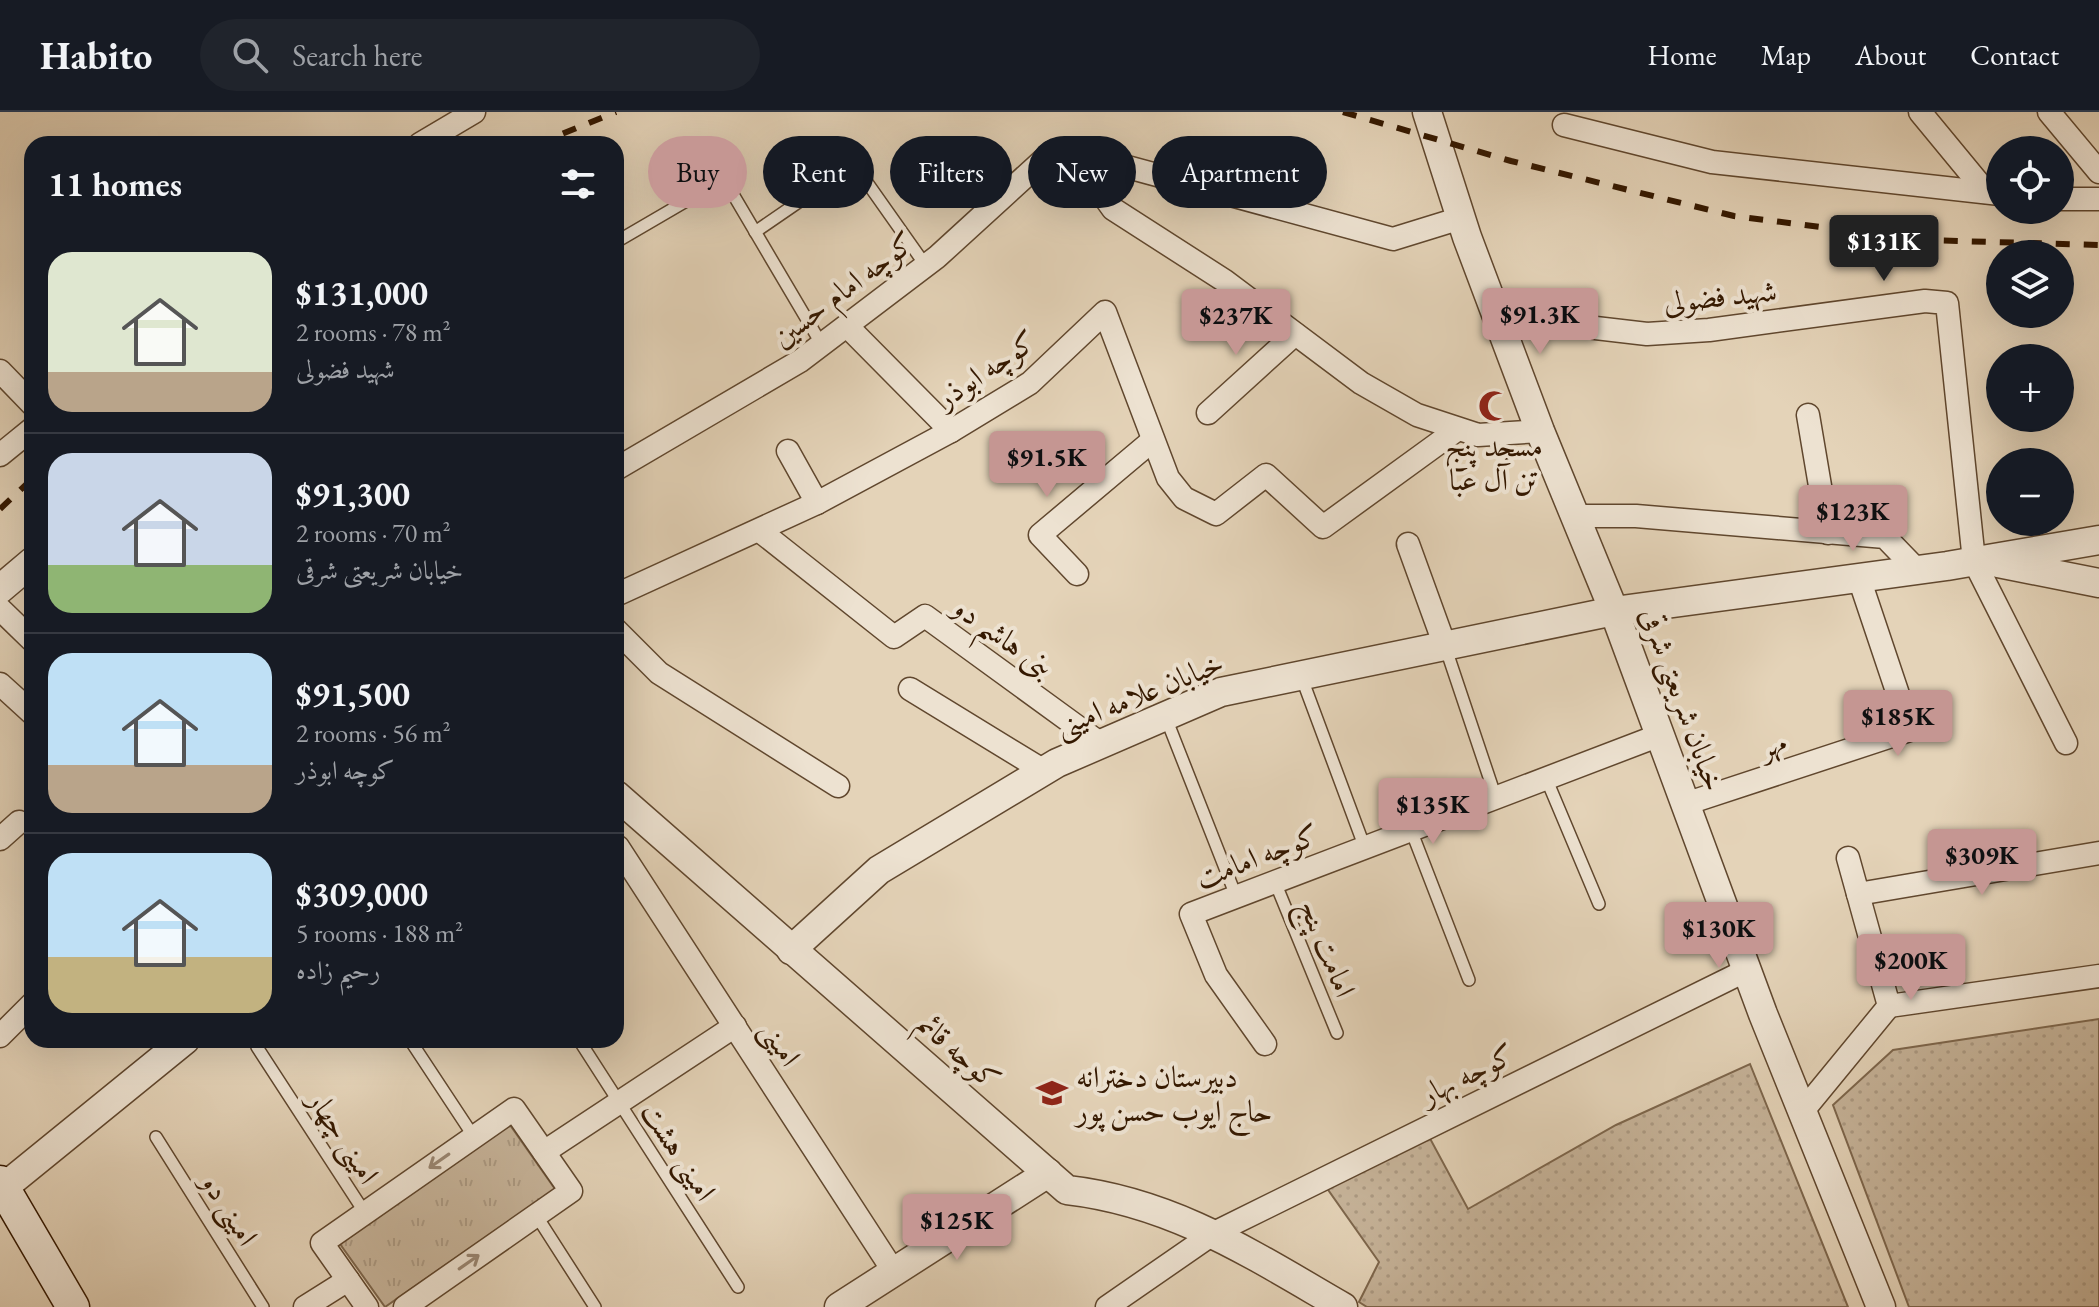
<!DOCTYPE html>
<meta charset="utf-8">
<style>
:root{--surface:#171b24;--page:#20242c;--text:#f1f3f6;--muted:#9ea1a6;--line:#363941;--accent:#c59692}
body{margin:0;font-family:"EB Garamond",Amiri,serif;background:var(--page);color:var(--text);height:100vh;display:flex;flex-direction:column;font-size:30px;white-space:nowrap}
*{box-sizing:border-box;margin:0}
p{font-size:26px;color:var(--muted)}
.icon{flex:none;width:44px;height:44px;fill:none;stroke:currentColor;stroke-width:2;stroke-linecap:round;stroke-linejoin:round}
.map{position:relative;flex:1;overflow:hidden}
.side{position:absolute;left:24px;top:24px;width:600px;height:912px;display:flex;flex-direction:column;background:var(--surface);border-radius:24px;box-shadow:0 8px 32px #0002}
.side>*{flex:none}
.top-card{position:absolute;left:648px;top:24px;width:760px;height:72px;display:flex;gap:16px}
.buttons{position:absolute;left:1986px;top:24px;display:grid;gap:16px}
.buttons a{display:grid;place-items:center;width:88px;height:88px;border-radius:50%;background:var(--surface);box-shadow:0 8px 32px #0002;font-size:40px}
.price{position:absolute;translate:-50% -68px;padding:0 18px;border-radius:8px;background:var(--accent);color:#111;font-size:26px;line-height:52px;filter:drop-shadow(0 2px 4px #0008)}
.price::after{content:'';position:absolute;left:50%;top:48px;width:24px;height:18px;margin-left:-12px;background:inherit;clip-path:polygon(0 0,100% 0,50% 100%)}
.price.active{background:#222;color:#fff}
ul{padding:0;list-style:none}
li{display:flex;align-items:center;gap:24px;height:200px;padding:0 24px}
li+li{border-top:2px solid var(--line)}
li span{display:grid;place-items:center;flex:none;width:224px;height:160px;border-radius:24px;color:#555}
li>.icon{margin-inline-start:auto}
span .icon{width:96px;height:96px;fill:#fffc;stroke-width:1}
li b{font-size:34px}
h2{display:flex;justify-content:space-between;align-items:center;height:96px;padding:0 24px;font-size:34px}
.pill{padding:0 28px;border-radius:36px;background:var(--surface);box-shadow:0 8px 32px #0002;font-size:28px;line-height:72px}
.pill.active{background:var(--accent);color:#111}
header{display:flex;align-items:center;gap:48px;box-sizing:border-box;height:112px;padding:0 40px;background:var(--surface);border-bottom:2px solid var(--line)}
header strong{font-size:38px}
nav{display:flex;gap:44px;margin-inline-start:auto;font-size:28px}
.search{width:560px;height:72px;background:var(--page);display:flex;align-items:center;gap:20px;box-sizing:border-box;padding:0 28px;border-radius:44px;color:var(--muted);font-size:30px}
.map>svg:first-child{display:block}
.park{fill:url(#park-tufts);stroke:#7d664c;stroke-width:2}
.garden{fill:url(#garden-dots);stroke:#7d664c;stroke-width:2}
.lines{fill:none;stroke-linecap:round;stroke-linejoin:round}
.service-casing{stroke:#60472e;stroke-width:14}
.minor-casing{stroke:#60472e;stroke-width:25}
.tertiary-casing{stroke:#60472e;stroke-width:31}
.secondary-casing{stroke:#341800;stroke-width:35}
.service{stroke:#ede2d1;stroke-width:11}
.minor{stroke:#ede2d1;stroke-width:22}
.tertiary{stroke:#ede2d1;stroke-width:28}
.secondary{stroke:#ede2d1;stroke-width:32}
.rail{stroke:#341800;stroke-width:6;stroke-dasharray:14 14;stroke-linecap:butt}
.oneway{stroke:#9a8773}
.labels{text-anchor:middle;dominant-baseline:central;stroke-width:8;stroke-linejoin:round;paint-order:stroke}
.street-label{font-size:30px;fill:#341800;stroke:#ede2d1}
.poi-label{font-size:30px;fill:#341800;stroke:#ede2d1}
</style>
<header>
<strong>Habito</strong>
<div class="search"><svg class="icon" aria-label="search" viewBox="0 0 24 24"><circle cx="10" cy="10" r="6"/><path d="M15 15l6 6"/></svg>Search here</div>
<nav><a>Home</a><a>Map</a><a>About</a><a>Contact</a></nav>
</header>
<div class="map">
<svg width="2099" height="1195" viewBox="0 0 2099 1195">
<defs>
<pattern id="park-tufts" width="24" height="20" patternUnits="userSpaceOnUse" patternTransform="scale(2)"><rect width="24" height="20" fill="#c6b399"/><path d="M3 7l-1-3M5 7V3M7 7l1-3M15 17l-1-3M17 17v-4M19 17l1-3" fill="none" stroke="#ab9982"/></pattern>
<pattern id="garden-dots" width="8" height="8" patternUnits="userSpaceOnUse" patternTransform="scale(2)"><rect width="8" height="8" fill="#c6b399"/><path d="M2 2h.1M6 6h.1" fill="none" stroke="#ab9982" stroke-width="1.8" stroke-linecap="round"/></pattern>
</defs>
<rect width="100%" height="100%" fill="#e4d3b8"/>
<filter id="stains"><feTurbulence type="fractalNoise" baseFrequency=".0025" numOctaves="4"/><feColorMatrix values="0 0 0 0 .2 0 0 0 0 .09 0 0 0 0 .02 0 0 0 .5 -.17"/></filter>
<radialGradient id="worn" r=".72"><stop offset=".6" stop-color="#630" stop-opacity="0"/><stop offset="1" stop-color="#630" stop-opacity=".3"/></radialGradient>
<polygon class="park" points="510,1013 555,1077 385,1195 340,1132"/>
<g class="garden">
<polygon points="2099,907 2099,1195 1909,1195 1833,993 1893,938"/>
<polygon points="1750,952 1848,1195 1367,1195 1359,1190 1379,1150 1324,1072 1426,1019 1468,1097 1616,1013"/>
</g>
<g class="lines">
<defs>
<g id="service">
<polyline points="755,120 854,52 926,154"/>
<polyline points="616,130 724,67 822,233"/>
<polyline points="1445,534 1496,686"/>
<polyline points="1301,564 1365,736"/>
<polyline points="1166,606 1236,784"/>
<polyline points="1546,666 1599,792"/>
<polyline points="1411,718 1469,868"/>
<polyline points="1275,770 1337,921"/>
<polyline points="410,928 474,1025"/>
<polyline points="579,928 738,1175"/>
<polyline points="257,935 365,1101"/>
<polyline points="156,1025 263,1195"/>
<polyline points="536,1103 595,1195"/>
</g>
<g id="minor">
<polyline points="1920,0 1986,80"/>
<polyline points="2049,0 2099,60"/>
<polyline points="1564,13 1712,50 2000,82"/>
<polyline points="420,32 474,0"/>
<polyline points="1070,37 1113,97 1225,169 1361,271 1417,303 1478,323 1540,319"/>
<polyline points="2060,87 2099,87"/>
<polyline points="1527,208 1647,222 1709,218 1925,189 1947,191 1974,449 2066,631"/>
<polyline points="847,214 951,319"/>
<polyline points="0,259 32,292"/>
<polyline points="1208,301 1295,222"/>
<polyline points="1808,303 1828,421"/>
<polyline points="788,339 817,391"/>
<polyline points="0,343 32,317"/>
<polyline points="616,357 800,249 937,145 1052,40 1061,37 1393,127 1461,106"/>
<polyline points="1575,404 1636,404 1885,425 1917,458"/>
<polyline points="760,419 894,525 925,504 1101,632"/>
<polyline points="1408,432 1445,534"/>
<polyline points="1077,462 1040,423 1153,328"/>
<polyline points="616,483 817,391 951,319 1030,271 1105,200 1168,366 1184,386 1216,402 1266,363 1323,415 1458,317"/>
<polyline points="0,497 32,528"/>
<polyline points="616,518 659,561 838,674"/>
<polyline points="0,572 32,601"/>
<polyline points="910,577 1044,659"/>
<polyline points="1685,692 1910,618 1859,466"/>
<polyline points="0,727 19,710"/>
<polyline points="618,735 894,1160"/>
<polyline points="1858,782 2099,741"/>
<polyline points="1889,894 2099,864"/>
<polyline points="0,924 32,892"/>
<polyline points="1265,932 1216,863 1191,802 1660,623"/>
<polyline points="1802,1000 1889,894 1848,746"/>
<polyline points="544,1040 735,914"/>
<polyline points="305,1195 348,1168"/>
<polyline points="367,1195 322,1131 514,997 571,1079 405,1195"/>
<polyline points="1107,1195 1214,1121 1747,858"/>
</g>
<g id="tertiary">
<polyline points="1427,0 1467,125 1540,319 1614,499 1763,902 1881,1195"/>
<polyline points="1998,451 2099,471"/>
<polyline points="0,477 32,450"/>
<path d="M616,683L1067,1078C1173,1090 1253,1143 1343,1195"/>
<polyline points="791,838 879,758 1057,651 1221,580 1614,499 1947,454 2099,428"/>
<polyline points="3,1076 185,928"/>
<polyline points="839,1195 1048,1061"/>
</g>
<polyline id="secondary" points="0,1070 73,1195"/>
</defs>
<use href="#service" class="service-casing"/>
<use href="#minor" class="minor-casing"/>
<use href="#tertiary" class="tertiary-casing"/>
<use href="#secondary" class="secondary-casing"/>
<use href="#service" class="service"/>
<use href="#minor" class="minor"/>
<use href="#tertiary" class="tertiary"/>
<use href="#secondary" class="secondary"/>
<g class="rail">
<polyline points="1343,0 1511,49 1734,104 1923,128 2099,133"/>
<polyline points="537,32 616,0"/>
<polyline points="0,397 32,367"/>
</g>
</g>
<defs><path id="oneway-shaft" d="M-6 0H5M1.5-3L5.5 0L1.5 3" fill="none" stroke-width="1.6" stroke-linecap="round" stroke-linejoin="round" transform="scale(2)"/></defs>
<g class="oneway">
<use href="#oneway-shaft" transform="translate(439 1049) rotate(145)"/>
<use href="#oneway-shaft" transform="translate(469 1150) rotate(-35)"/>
</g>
<defs>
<symbol id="mosque-bare" viewBox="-9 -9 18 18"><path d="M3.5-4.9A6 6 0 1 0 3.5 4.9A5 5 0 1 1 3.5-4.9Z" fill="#8f2418" stroke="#ede2d1" stroke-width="2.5" paint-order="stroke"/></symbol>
<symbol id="school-bare" viewBox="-9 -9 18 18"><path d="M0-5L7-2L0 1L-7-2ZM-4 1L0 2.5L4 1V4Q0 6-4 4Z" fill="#8f2418" stroke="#ede2d1" stroke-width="2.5" paint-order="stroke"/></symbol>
</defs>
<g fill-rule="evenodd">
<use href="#mosque-bare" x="1472" y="272" width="44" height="44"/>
<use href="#school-bare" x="1030" y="959" width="44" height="44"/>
</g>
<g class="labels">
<g class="street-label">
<text transform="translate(843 177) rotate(-37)">کوچه امام حسین</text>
<text transform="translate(1720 184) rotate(-6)">شهید فضولی</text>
<text transform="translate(986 257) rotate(-34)">کوچه ابوذر</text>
<text transform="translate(1004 525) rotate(36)">بنی هاشم دو</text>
<text transform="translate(1139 582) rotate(-22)">خیابان علامه امینی</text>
<text transform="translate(1683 587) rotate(70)">خیابان شریعتی شرقی</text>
<text transform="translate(1773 632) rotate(-18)">مهر</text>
<text transform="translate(1257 744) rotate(-21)">کوچه امامت</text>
<text transform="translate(1328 836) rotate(68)">امامت پنج</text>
<text transform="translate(781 931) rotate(57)">امینی</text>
<text transform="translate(959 939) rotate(41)">کوچه قائم</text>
<text transform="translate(1467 962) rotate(-26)">کوچه بهار</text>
<text transform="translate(344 1025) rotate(57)">امینی چهار</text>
<text transform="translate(679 1039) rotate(57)">امینی هشت</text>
<text transform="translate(230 1097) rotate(58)">امینی دو</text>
</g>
<g class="poi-label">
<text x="1494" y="333">مسجد پنج<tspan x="1494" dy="34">تن آل عبا</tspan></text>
<text x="1076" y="964" text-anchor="start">دبیرستان دخترانه<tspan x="1076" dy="34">حاج ایوب حسن پور</tspan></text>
</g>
</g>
<rect width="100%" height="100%" filter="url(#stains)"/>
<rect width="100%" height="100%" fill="url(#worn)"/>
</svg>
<div class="buttons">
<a><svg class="icon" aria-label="locate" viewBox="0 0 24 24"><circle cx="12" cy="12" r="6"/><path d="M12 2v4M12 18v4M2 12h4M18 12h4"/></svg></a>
<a><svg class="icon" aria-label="layers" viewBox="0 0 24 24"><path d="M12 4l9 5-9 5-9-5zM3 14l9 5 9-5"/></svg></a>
<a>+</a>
<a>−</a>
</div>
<b class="price active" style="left:1884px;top:171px">$131K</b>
<b class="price" style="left:1540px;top:244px">$91.3K</b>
<b class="price" style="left:1236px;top:245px">$237K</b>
<b class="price" style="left:1047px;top:387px">$91.5K</b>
<b class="price" style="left:1853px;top:441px">$123K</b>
<b class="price" style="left:1898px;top:646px">$185K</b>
<b class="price" style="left:1433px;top:734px">$135K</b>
<b class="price" style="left:1982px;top:785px">$309K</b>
<b class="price" style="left:1719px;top:858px">$130K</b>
<b class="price" style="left:1911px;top:890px">$200K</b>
<b class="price" style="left:957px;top:1150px">$125K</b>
<div class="top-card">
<a class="pill active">Buy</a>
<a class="pill">Rent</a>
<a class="pill">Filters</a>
<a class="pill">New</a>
<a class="pill">Apartment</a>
</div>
<section class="side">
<h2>11 homes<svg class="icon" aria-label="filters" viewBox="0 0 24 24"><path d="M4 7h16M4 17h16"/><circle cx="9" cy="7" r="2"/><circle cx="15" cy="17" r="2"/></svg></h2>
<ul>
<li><span style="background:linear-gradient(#dfe7d0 75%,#b9a48a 0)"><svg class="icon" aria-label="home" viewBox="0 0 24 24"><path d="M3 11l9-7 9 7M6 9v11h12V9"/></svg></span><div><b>$131,000</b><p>2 rooms · 78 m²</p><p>شهید فضولی</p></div></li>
<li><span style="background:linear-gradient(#c9d6e8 70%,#8fb573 0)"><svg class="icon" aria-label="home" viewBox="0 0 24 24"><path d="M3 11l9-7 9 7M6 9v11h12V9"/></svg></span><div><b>$91,300</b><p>2 rooms · 70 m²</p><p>خیابان شریعتی شرقی</p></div></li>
<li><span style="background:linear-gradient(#bfe0f5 70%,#b9a48a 0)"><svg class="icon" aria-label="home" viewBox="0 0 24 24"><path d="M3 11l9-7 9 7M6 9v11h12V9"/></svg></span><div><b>$91,500</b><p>2 rooms · 56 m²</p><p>کوچه ابوذر</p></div></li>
<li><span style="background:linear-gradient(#bfe0f5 65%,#c2b280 0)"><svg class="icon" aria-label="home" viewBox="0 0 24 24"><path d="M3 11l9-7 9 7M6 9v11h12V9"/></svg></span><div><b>$309,000</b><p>5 rooms · 188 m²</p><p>رحیم زاده</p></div></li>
</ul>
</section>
</div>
